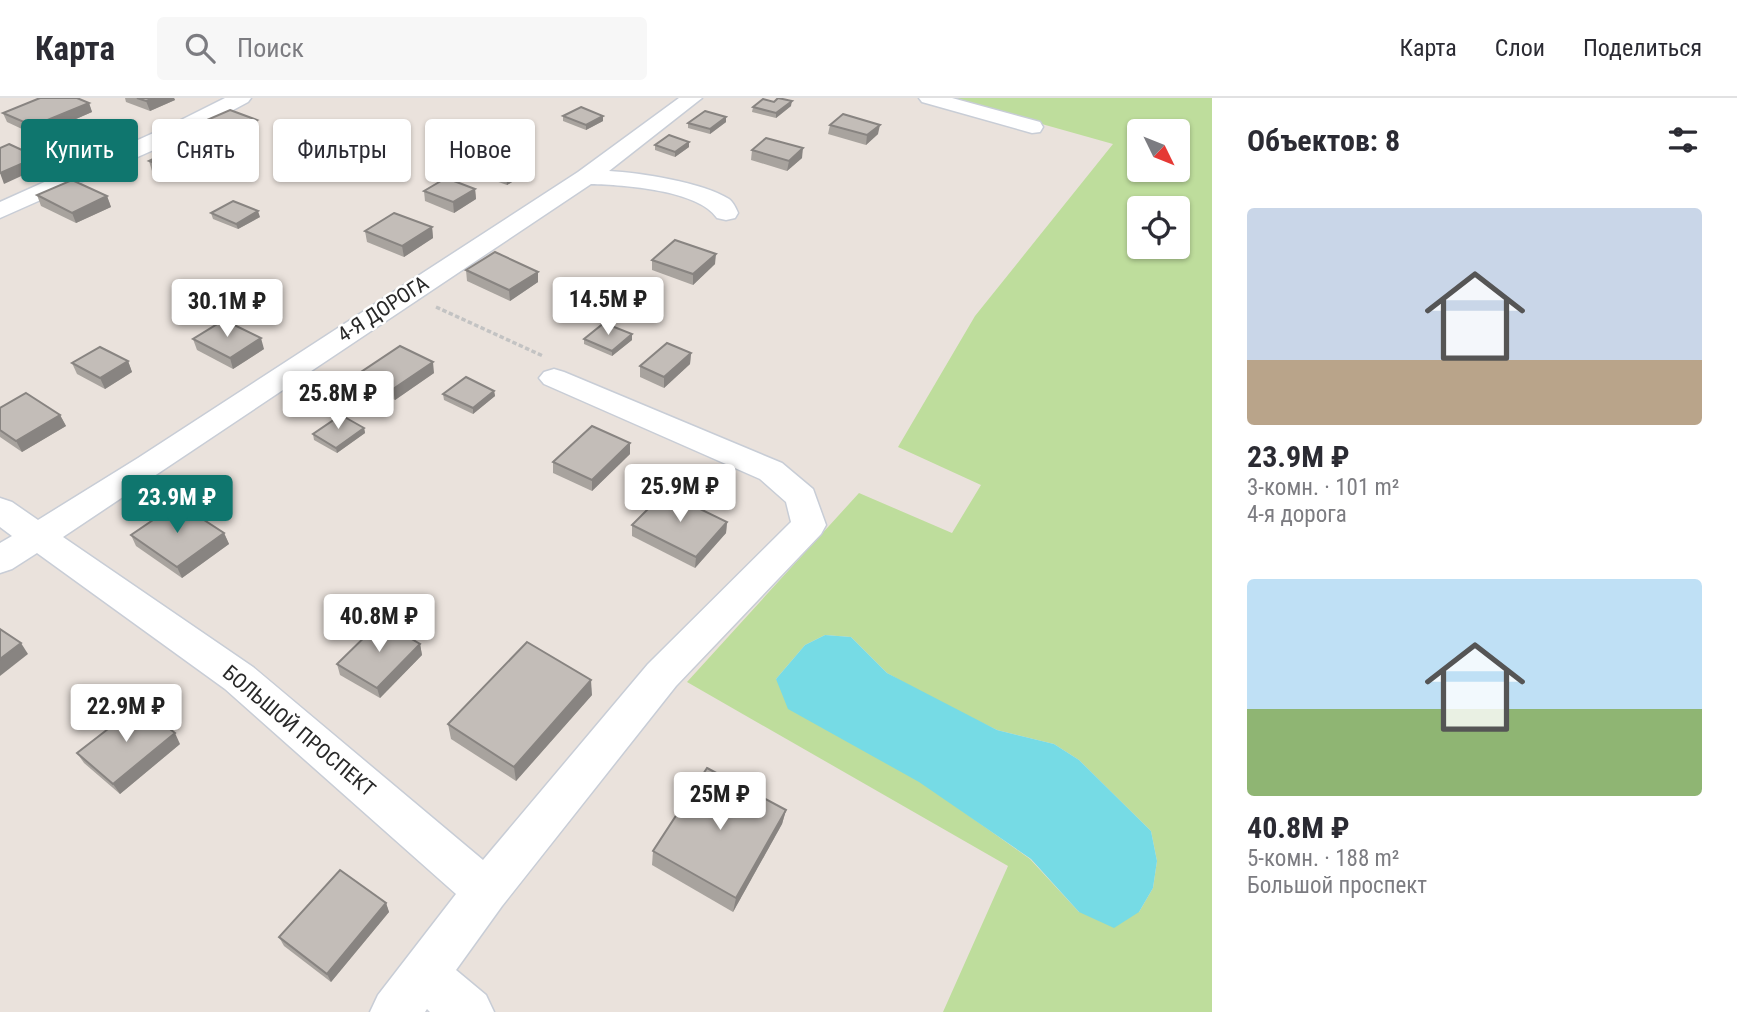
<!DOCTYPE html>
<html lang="ru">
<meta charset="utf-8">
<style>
:root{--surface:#fff;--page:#f7f7f7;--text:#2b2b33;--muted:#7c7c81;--line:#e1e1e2;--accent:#0f766e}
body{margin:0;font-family:"Roboto Condensed",sans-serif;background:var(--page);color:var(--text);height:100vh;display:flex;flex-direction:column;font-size:26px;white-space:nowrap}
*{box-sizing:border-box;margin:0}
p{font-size:23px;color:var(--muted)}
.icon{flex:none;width:38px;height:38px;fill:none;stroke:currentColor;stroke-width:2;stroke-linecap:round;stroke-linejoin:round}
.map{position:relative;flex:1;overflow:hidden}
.drawer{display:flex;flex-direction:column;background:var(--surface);width:525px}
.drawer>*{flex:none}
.top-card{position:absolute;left:21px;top:21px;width:665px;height:63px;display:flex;gap:14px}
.needle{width:46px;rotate:133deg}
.tools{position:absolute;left:1127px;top:21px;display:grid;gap:14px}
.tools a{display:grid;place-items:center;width:63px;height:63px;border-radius:7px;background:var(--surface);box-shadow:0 2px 5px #0004;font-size:35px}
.price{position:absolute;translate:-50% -60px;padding:0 16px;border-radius:7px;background:#fff;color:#222;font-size:23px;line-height:46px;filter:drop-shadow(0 2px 4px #0008)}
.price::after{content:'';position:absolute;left:50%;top:42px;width:21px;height:16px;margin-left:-10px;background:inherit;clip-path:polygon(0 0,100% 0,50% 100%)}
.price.current{background:var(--accent);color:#fff}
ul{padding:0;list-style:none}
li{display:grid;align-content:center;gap:14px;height:371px;padding:0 35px}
li span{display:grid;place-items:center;height:217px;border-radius:7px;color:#555}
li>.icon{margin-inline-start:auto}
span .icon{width:126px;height:126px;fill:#fffc;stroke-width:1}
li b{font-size:30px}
h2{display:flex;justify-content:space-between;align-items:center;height:84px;padding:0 35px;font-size:30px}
.chip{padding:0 24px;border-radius:7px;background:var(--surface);box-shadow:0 2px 5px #0004;font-size:24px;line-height:63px}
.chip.current{background:var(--accent);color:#fff}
header{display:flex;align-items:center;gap:42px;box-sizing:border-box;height:98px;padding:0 35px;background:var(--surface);border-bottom:2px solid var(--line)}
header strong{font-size:33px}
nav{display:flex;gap:38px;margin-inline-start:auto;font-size:24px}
.search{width:490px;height:63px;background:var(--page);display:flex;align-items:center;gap:18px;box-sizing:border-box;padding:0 24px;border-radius:7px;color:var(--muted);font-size:26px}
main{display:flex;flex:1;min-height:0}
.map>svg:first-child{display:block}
.green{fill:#bedd9c;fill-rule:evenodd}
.water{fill:#76dbe5}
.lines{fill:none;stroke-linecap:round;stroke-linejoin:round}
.minor-casing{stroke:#c8cdd6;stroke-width:3}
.path{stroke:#c3c3c3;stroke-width:3.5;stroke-dasharray:4.5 2.5;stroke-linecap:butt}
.minor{fill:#fff;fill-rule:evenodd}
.wall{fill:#a8a39e}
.shaded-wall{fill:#888481}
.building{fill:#c3bdb8;stroke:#888481;stroke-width:2}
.labels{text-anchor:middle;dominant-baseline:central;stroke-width:5;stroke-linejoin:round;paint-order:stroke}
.street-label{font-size:21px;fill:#292929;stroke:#fff}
</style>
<header>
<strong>Карта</strong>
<div class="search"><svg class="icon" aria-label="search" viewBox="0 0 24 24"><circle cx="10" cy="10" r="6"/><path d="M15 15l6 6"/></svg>Поиск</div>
<nav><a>Карта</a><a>Слои</a><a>Поделиться</a></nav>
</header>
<main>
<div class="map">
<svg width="1212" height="914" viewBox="0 0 1212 914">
<rect width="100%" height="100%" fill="#eae2dc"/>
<path class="green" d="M949,0H1212V914H943L1008,768L687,584L859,395L952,435L981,387L898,349L975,218L1113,46ZM1139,33H1178V72H1139ZM1139,110H1178V149H1139ZM825,537L851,539L887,575L937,603L997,632L1054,646L1079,662L1151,733L1157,763L1153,790L1139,814H1079L1030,761L776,581L805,547Z"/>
<polygon class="water" points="825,537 851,539 887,575 997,632 1054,646 1079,662 1151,733 1157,763 1153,790 1139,814 1114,830 1079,814 1031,761 919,684 788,611 776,581 805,547"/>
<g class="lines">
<defs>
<g id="minor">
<polygon points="225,0 251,0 248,4 185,38 0,120 0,104 169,28"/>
<path d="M679,0H702L609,73C641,75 702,84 729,101C733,104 736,110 738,115L735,120L726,122L717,120C698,92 624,87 591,86L63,439L253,569L483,762L648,566L791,424L786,404L760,381L544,286L539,280L544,274L554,271L564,274L782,365L813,391L826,427L821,436L676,588L502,808L456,872L486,897L494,914H430L427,911L425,914H370L378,897L456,796L225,591L37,455L12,471L0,475V445L12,438L0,429V400L12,404L38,422L138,360L578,74Z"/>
<polygon points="919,0 952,0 1040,24 1043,29 1040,34 1032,35 922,4"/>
</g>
</defs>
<use href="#minor" class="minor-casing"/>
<polyline class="path" points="436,209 543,258"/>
<use href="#minor" class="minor"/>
</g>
<g class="wall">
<polygon points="125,0 174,0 175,2 150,13 126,4"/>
<polygon points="89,5 92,14 37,38 7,24 3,15"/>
<polygon points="791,8 776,20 752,14 753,9"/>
<polygon points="563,18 603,23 586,32 563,23"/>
<polygon points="726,19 726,24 710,36 688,30 688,25"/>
<polygon points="257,22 259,32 230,46 203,35 200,25"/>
<polygon points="830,27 878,36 866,47 828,36"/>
<polygon points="655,47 689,49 675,59 655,52"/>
<polygon points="752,52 802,60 787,73 751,62"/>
<polygon points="209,58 212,68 180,84 152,73 149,63"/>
<polygon points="529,63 530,73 507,87 470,74 469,64"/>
<polygon points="475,91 476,101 454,115 425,103 424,93"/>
<polygon points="37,97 107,98 111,109 76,125 41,108"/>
<polygon points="211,115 260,119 238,131 213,121"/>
<polygon points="432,129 433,140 404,159 367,144 365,133"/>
<polygon points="652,162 715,166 693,187 652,172"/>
<polygon points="466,172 538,174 538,184 510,203 467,183"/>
<polygon points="193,241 264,251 233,271 197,252"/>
<polygon points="584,241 632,242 612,258 584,246"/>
<polygon points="691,255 690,266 664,290 640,279 640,268"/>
<polygon points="128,263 132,274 105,291 77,276 72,265"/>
<polygon points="361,274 434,275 395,302 363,285"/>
<polygon points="494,293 495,298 473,316 444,302 443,296"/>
<polygon points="0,310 60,317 66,328 22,354 0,339"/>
<polygon points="364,330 365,335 337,355 314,342 313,336"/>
<polygon points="630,356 592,393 553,375 553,364"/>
<polygon points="727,424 726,435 695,470 632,438 632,427"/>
<polygon points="224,435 229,446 182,480 136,448 131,437"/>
<polygon points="420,546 422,557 380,600 340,577 337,566"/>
<polygon points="592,597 516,683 451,641 448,626"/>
<polygon points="180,646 120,696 84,665 77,655"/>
<polygon points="786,712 782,726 733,814 652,767 653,753"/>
<polygon points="386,805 389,814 331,884 284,848 279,839"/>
</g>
<g class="shaded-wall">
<polygon points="154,0 174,0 175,2 150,13 146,3"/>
<polygon points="792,3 791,8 776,20 776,15"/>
<polygon points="89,5 92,14 37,38 33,28"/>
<polygon points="603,18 603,23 586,32 586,27"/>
<polygon points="726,19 726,24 710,36 710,31"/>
<polygon points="257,22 259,32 230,46 227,36"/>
<polygon points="880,27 878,36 866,47 867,37"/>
<polygon points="689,44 689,49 675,59 675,54"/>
<polygon points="803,50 802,60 787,73 789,63"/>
<polygon points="209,58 212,68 180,84 177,74"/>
<polygon points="37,59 41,69 4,86 0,75"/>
<polygon points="529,63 530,73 507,87 506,77"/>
<polygon points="475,91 476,101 454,115 453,104"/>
<polygon points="107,98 111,109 76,125 72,115"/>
<polygon points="258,113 260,119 238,131 236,126"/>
<polygon points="432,129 433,140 404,159 402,148"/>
<polygon points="716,156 715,166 693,187 693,176"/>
<polygon points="538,174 538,184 510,203 509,192"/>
<polygon points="632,236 632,242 612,258 612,253"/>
<polygon points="261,240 264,251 233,271 230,260"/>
<polygon points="691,255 690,266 664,290 664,279"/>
<polygon points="128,263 132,274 105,291 100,280"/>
<polygon points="433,264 434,275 395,302 393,291"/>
<polygon points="494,293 495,298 473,316 473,310"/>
<polygon points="60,317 66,328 22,354 16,343"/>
<polygon points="364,330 365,335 337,355 336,350"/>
<polygon points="630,345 630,356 592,393 592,382"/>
<polygon points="727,424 726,435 695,470 696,459"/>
<polygon points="224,435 229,446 182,480 177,469"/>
<polygon points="21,545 28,556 0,578 0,561"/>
<polygon points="420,546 422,557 380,600 377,590"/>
<polygon points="591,582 592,597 516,683 514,669"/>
<polygon points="175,635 180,646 120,696 113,686"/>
<polygon points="786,712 782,726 733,814 736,800"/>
<polygon points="386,805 389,814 331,884 327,876"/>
</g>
<g class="building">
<polygon points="40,0 77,0 89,5 33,28 3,15"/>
<polygon points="137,0 154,0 146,3"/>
<polygon points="778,0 792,3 776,15 753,9 763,1 774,4"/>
<polygon points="581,9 603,18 586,27 563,18"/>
<polygon points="230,12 257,22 227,36 200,25"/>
<polygon points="705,13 726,19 710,31 688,25"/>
<polygon points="843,16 880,27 867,37 830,27"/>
<polygon points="669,37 689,44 675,54 655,47"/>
<polygon points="766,40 803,50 789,63 752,52"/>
<polygon points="9,46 37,59 0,75 0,50"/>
<polygon points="182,47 209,58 177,74 149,63"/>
<polygon points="492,50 529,63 506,77 469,64"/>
<polygon points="446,80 475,91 453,104 424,93"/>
<polygon points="72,82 107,98 72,115 37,97"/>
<polygon points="233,103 258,113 236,126 211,115"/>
<polygon points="394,115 432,129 402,148 365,133"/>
<polygon points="675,142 716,156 693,176 652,162"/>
<polygon points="495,154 538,174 509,192 466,172"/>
<polygon points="224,222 261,240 230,260 193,241"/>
<polygon points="604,225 632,236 612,253 584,241"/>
<polygon points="667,245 691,255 664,279 640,268"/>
<polygon points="400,248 433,264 393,291 361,274"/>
<polygon points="100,249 128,263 100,280 72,265"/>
<polygon points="466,279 494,293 473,310 443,296"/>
<polygon points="26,295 60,317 16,343 0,332 0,310"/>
<polygon points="341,317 364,330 336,350 313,336"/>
<polygon points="592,328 630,345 592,382 553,364"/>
<polygon points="665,394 727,424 696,459 632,427"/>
<polygon points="178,405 224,435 177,469 131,437"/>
<polygon points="381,523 420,546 377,590 337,566"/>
<polygon points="0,531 21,545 0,561"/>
<polygon points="527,544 591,582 514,669 448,626"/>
<polygon points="139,607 175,635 113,686 77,655"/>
<polygon points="707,670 786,712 736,800 653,753"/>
<polygon points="340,772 386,805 327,876 279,839"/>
</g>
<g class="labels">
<g class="street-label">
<text transform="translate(383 211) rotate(-33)">4-Я ДОРОГА</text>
<text transform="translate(299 633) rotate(40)">БОЛЬШОЙ ПРОСПЕКТ</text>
</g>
</g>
</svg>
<div class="tools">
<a><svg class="needle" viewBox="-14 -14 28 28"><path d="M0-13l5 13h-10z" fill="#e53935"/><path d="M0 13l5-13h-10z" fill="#7c7c81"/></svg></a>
<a><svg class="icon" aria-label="locate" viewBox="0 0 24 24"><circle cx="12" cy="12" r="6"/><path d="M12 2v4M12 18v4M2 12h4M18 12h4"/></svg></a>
</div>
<b class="price" style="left:608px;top:239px">14.5M ₽</b>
<b class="price" style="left:227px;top:241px">30.1M ₽</b>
<b class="price" style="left:338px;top:333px">25.8M ₽</b>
<b class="price" style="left:680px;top:426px">25.9M ₽</b>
<b class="price current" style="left:177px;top:437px">23.9M ₽</b>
<b class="price" style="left:379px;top:556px">40.8M ₽</b>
<b class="price" style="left:126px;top:646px">22.9M ₽</b>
<b class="price" style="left:720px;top:734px">25M ₽</b>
<div class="top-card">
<a class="chip current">Купить</a>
<a class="chip">Снять</a>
<a class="chip">Фильтры</a>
<a class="chip">Новое</a>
</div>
</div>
<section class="drawer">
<h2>Объектов: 8<svg class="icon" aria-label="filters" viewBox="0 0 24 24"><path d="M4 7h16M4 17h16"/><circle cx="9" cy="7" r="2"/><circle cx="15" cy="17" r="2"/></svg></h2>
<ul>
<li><span style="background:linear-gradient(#c9d6e8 70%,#b9a48a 0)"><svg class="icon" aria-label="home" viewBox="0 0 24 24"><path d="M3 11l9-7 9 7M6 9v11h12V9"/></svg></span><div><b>23.9M ₽</b><p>3-комн. · 101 m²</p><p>4-я дорога</p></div></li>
<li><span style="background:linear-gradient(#bfe0f5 60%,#8fb573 0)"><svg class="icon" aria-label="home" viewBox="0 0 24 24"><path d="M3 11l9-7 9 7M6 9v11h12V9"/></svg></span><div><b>40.8M ₽</b><p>5-комн. · 188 m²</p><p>Большой проспект</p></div></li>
</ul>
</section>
</main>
